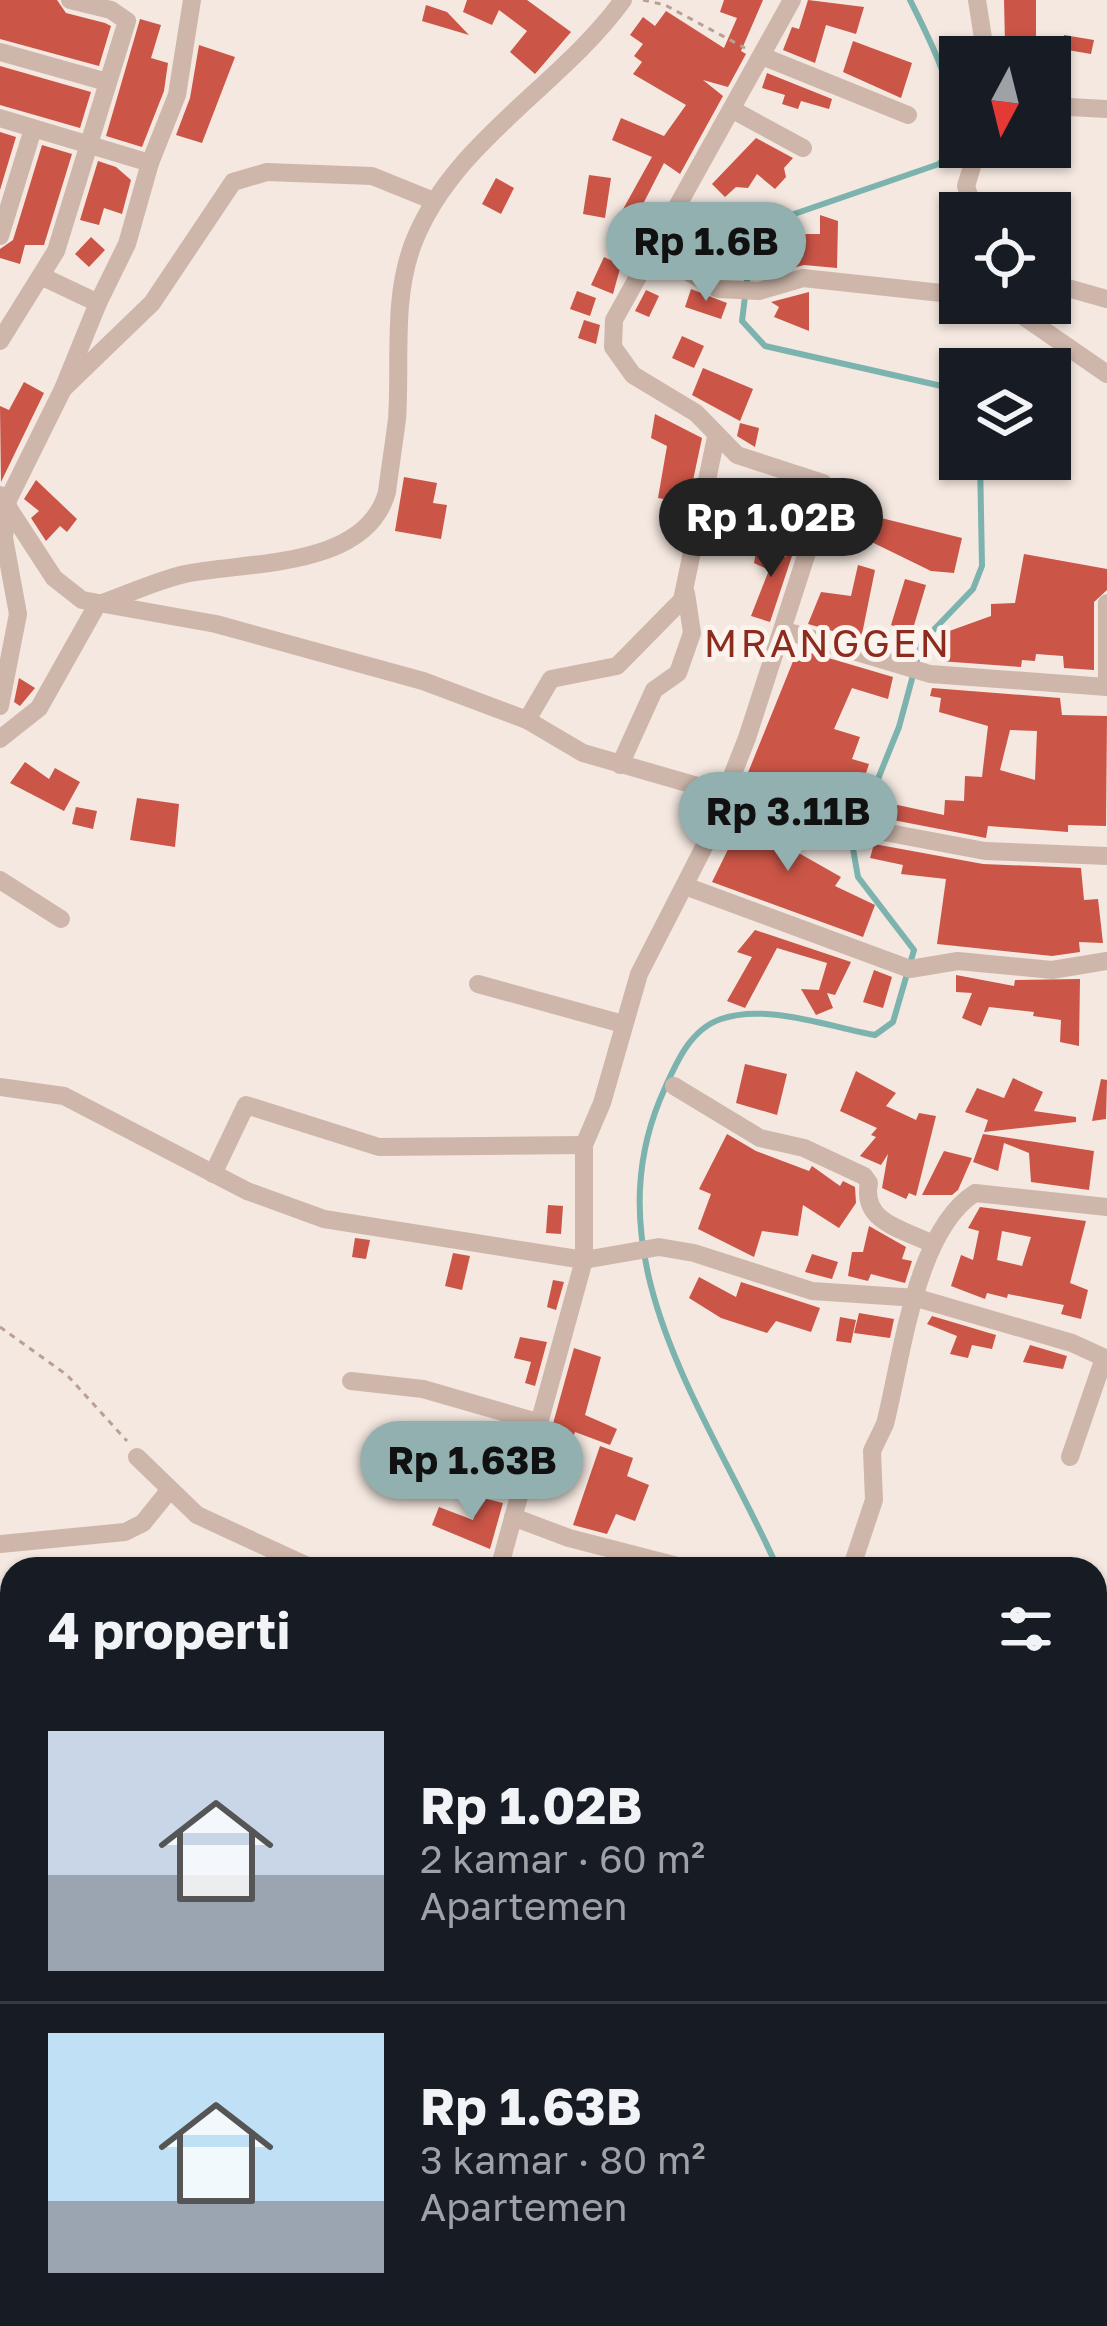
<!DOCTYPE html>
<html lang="id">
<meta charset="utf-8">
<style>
:root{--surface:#171b24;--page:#20242c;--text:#f1f3f6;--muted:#9ea1a6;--line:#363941;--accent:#92b0b0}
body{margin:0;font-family:"Golos Text",sans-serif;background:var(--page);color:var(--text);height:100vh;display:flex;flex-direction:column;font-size:45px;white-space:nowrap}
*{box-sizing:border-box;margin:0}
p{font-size:39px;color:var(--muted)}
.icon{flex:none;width:66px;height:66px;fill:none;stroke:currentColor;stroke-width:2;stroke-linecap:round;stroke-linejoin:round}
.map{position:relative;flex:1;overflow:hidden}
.drawer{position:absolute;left:0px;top:1557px;width:1107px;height:771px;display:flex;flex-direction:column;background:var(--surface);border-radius:36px 36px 0 0;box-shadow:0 3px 9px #0004}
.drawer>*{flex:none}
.needle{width:78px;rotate:187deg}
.fabs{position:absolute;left:939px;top:36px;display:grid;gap:24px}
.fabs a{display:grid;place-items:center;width:132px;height:132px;border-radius:0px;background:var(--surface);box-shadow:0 3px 9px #0004;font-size:60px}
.price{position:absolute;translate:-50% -102px;padding:0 27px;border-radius:42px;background:var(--accent);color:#111;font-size:39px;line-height:78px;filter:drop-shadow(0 3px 6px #0008)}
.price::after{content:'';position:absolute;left:50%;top:72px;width:36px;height:27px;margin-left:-18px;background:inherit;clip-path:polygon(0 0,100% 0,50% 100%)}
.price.current{background:#222;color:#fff}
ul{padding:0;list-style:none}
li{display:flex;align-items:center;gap:36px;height:300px;padding:0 48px}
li+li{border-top:3px solid var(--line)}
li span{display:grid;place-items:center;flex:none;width:336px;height:240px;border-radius:0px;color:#555}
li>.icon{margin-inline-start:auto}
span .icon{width:144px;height:144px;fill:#fffc;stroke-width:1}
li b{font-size:51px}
h2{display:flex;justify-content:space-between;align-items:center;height:144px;padding:0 48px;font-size:51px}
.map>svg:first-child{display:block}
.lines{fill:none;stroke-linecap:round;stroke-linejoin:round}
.stream{stroke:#7db3ae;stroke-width:6}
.building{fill:#cb5547;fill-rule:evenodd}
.path{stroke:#baa094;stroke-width:3;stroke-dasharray:6 6;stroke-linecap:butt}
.minor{stroke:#ceb6aa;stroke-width:18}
.major{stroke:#7d625b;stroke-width:21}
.labels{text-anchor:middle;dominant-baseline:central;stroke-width:10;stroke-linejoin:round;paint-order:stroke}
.quarter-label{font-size:39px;letter-spacing:3px;fill:#8e2b1f;stroke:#fbf3ed}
</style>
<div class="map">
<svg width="1107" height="2326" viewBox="0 0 1107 2326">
<rect width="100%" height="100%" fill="#f4e8e0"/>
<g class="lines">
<g class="stream">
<path d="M910,0C934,48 956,90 956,145L939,164L768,223L751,248L742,321L765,346L946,387L960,398"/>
<path d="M778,1569C711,1417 586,1259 665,1088C677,1061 691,1029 721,1019C766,1003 830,1027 875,1035L893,1022L914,950L858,877L852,843L899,727L922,642L973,589L982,566L980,459"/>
<polyline points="1095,1982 1107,1983"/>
<polyline points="0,2142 12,2132"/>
</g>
</g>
<g class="building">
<polygon points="0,0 57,0 66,13 105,23 111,26 99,66 0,39"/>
<polygon points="467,0 527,0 571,32 535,74 510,52 527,31 499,10 492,25 463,12"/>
<polygon points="724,0 763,0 741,51 746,54 728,87 703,80 723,96 680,174 664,163 643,204 662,206 644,234 626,231 628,221 617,220 652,157 612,140 621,118 664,136 686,105 633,74 642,62 634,56 643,44 630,35 643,17 655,26 666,11 724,48 737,18 720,12"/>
<polygon points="808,0 864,7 856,34 826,25 815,63 783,50 792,27 799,29"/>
<polygon points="1004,0 1036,0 1036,57 1017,57 1018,44 1005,43"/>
<polygon points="426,5 447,12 469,35 422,21"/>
<polygon points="140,19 161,25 151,58 168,63 164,91 142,147 106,136"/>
<polygon points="1064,35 1094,40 1091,54 1062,49"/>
<polygon points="853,41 912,63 901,98 843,72"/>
<polygon points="199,45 235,57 202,143 176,135 190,98"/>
<polygon points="0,66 91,92 80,128 0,105"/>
<polygon points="767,73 832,99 829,109 801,101 798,109 782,104 785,95 762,88"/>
<polygon points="0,132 16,137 0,190"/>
<polygon points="756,138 793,158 784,168 786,177 775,189 757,174 748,188 736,187 725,197 712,184"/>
<polygon points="42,145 72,154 44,245 25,245 20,264 0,258 0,249 13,240"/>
<polygon points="98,161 116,167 131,180 122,214 104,208 99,225 80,220"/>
<polygon points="589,175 611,178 605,218 583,214"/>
<polygon points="496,178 514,188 501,214 482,204"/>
<polygon points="716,206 736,218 707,261 688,249"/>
<polygon points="820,215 838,221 837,268 804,265 772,273 772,234 820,234"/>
<polygon points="91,237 105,250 89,267 75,254"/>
<polygon points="604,257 621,265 613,294 591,285"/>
<polygon points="691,289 727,303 721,319 685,307"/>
<polygon points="646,290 659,296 649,317 635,311"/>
<polygon points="577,291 596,298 590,316 570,309"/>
<polygon points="809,292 809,331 774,317 779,307 771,302"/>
<polygon points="584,320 600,325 596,344 578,338"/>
<polygon points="682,336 704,346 694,368 672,358"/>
<polygon points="703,368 753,389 740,421 692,395"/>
<polygon points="24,382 44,393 1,482 0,406 9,410"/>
<polygon points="655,414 702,438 688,504 658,498 667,446 651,438"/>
<polygon points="740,423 759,428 755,447 737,436"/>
<polygon points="404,477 437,483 433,503 447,505 441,539 395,531"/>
<polygon points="36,480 77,519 67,532 60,526 46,541 31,518 39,511 24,499"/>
<polygon points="756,480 776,482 774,517 753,515"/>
<polygon points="865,514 962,538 954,573 931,571 849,531 856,516"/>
<polygon points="792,540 797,541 770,622 751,616 769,570 754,563 757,547 786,557"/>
<polygon points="1024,554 1107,569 1107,590 1094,602 1094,670 1064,668 1063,656 1036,654 1035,661 1022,660 1021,667 939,661 941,634 991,616 991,604 1015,603"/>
<polygon points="858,565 875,570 861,639 808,624 821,592 851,596"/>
<polygon points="905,579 926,585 912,632 891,625"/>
<polygon points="798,649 893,677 888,699 852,688 834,729 860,737 852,759 869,764 853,813 743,785"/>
<polygon points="19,678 35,688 20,706 14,702"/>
<path d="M932,688L1060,698L1062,715L1107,716L1106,826L1068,825V832L988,826L986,838L893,820V804L944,815L945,800L964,801L965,776L982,777L988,726L939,712L941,698L930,696ZM1010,730L1037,731L1035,780L1000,770Z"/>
<polygon points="25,762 49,779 55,768 80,782 64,811 10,783"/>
<polygon points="137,798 179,804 175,847 130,840"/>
<polygon points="76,807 97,811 93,829 72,824"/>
<polygon points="733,810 827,835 820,848 774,839 841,877 835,886 875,905 863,937 712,882 739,827 728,822"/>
<polygon points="874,844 983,864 1081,868 1084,900 1098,899 1103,943 1079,942 1080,952 1052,956 937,944 946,879 901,874 903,865 870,858"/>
<polygon points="755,930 851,962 835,995 827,993 833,1008 816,1015 801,989 819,990 827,963 777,948 745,1008 727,1001 752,957 737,952"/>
<polygon points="874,970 892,977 883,1008 863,1002"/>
<polygon points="956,975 1014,986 1015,980 1080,979 1079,1046 1060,1042 1061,1020 1033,1016 1034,1012 989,1007 981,1026 962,1018 972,993 956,992"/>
<polygon points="745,1064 787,1074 777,1115 736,1103"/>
<polygon points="856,1071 896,1093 886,1106 916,1120 919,1113 936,1116 916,1196 909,1193 906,1199 882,1188 888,1154 881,1165 860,1156 876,1137 871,1135 877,1128 840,1111"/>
<polygon points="1013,1078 1043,1092 1034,1111 1076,1117 1076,1122 984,1132 988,1120 965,1112 977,1088 1004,1098"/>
<polygon points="1101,1079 1107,1080 1106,1119 1092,1121"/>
<polygon points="727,1134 756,1151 809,1171 812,1166 840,1186 843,1181 855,1187 856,1203 839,1228 803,1205 798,1236 762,1231 754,1257 698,1229 711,1194 699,1189"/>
<polygon points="983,1134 1094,1151 1089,1190 1031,1182 1029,1153 1004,1143 998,1171 973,1162"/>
<polygon points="944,1151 972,1158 958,1190 952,1195 922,1195"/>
<polygon points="548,1205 563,1206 561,1234 546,1233"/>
<path d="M980,1207L1086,1221L1070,1283L1088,1290L1081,1319L1061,1314L1064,1305L1008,1294L1007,1298L987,1293L985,1299L951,1286L961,1255L973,1260L979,1231L968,1228ZM1002,1231L1031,1237L1022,1266L997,1260Z"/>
<polygon points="869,1226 906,1247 902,1259 912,1261 905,1283 871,1274 868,1281 848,1276 852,1252 863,1252"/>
<polygon points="355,1238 370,1240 366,1259 352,1257"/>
<polygon points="453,1253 470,1256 462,1290 445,1286"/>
<polygon points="812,1254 838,1262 832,1279 805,1272"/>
<polygon points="699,1277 736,1297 741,1282 820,1308 811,1332 776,1321 767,1333 721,1318 689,1298"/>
<polygon points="553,1280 564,1282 556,1310 547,1307"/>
<polygon points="859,1313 894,1319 890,1338 854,1333"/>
<polygon points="932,1316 996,1335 992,1349 972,1345 968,1358 950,1354 957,1336 927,1324"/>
<polygon points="840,1317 856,1320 851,1343 836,1341"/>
<polygon points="520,1337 547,1342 535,1386 525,1383 531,1362 514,1358"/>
<polygon points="1030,1345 1067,1356 1063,1369 1023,1362"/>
<polygon points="574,1348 601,1357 585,1415 617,1429 610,1445 575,1432 552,1489 536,1485"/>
<polygon points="473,1427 488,1431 481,1458 466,1454"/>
<polygon points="600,1446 633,1458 627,1476 649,1485 635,1521 616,1514 607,1534 573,1525"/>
<polygon points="487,1447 517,1454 513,1467 484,1461"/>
<polygon points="479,1497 503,1503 490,1549 432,1525 439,1507 473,1520"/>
</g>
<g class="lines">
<g class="path">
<polyline points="643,0 665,5 745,48"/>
<polyline points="0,1327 67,1375 127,1441"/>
</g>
<g class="minor">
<polyline points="977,0 986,57"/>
<polyline points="0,52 107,82"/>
<polyline points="762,56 908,115"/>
<polyline points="1050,106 1107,109"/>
<polyline points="733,110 803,148"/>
<polyline points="0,118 150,163 177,95 192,0"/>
<polyline points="975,213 966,186 978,147"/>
<polyline points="0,236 33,129"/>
<polyline points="654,253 718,289 759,291 803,278 960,295"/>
<polyline points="1050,283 1107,299"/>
<polyline points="98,303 127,244 150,163"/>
<polyline points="1004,303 1107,374"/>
<polyline points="0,341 56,251 127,21 111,10 70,0"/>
<polyline points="63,389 152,303 233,182 267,172 372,176 434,201"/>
<polyline points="0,495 54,578 82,600 216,624 423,681 527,720 583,753 809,818 985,851 1107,856"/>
<polyline points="825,497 858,503"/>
<polyline points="8,500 63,389 98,303 41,276"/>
<polyline points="1107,603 1107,684"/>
<polyline points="786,631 930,674 1107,687"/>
<polyline points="0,706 18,614 4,538 8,506"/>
<polyline points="527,720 551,679 617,666 682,600 716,437"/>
<path d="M0,739L39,708L97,605C126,595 155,581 185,574C249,561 366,569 387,492C390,468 394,443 397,419C401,362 392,299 413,244C452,142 561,86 623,0"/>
<polyline points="620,765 654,690 678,673 692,633 686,593"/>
<polyline points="0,880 61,919"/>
<polyline points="685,886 910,969 958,961 1052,970 1107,961"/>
<polyline points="478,984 623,1024"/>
<path d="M674,1086L760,1138L804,1148L864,1176L869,1183C861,1222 902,1229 933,1244"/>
<polyline points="0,1087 64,1096 247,1191 324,1219 584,1260 659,1247 694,1253 812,1291 917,1298 1072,1343 1107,1359"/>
<polyline points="213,1174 246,1105 379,1147 584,1145"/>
<polyline points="351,1381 423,1389 537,1422"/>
<polyline points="137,1457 197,1515 314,1569"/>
<polyline points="1070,1457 1104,1358"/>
<polyline points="513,1517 569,1538 689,1569"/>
<polyline points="0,1544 125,1532 143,1523 168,1492"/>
<polyline points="499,1569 584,1260 584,1145 602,1103 639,974 704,847 747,738 825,497 823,483 737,455 696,413 633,375 613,347 614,320 792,0"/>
<path d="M851,1569L874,1500L872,1451L885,1424C902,1358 915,1231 975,1193L1107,1207"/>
<polyline points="0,1681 12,1683"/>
<polyline points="0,1764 12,1765"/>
<polyline points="1095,1835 1107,1815"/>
<polyline points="1095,1904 1107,1909"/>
<polyline points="0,1916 12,1918"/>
<polyline points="0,2029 12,1999"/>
<polyline points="0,2100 12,2086"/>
<polyline points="0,2153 12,2146"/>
<polyline points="1095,2182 1107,2183"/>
<polyline points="1095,2264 1107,2269"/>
<polyline points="0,2266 12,2274"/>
<polyline points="360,2316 382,2326"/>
<polyline points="131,2326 135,2316"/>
<polyline points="229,2326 233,2316"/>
<polyline points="552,2326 557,2316"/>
</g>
<g class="major">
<polyline points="1095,2014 1107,2013"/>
<polyline points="895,2326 898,2316"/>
</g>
</g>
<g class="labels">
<g class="quarter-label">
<text x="828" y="642">MRANGGEN</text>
</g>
</g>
</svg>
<div class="fabs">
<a><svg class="needle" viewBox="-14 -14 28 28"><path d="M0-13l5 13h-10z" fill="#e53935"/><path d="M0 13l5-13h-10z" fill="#9ea1a6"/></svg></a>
<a><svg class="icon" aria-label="locate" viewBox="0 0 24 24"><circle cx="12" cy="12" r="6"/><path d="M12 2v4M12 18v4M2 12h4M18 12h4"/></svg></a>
<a><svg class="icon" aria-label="layers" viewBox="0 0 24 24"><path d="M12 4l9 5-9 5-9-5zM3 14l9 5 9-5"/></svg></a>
</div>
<b class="price" style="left:706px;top:304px">Rp 1.6B</b>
<b class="price current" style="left:771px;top:580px">Rp 1.02B</b>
<b class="price" style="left:788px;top:874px">Rp 3.11B</b>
<b class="price" style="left:472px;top:1523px">Rp 1.63B</b>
<section class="drawer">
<h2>4 properti<svg class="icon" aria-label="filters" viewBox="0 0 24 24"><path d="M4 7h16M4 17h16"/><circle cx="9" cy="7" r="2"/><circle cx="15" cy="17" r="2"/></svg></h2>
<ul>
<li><span style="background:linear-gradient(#c9d6e8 60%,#9aa5b1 0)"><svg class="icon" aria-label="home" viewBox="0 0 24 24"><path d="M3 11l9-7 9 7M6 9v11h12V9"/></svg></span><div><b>Rp 1.02B</b><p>2 kamar · 60 m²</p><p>Apartemen</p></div></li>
<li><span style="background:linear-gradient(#bfe0f5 70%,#9aa5b1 0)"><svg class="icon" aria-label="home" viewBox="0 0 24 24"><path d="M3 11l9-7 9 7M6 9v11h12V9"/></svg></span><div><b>Rp 1.63B</b><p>3 kamar · 80 m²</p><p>Apartemen</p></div></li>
</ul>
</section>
</div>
